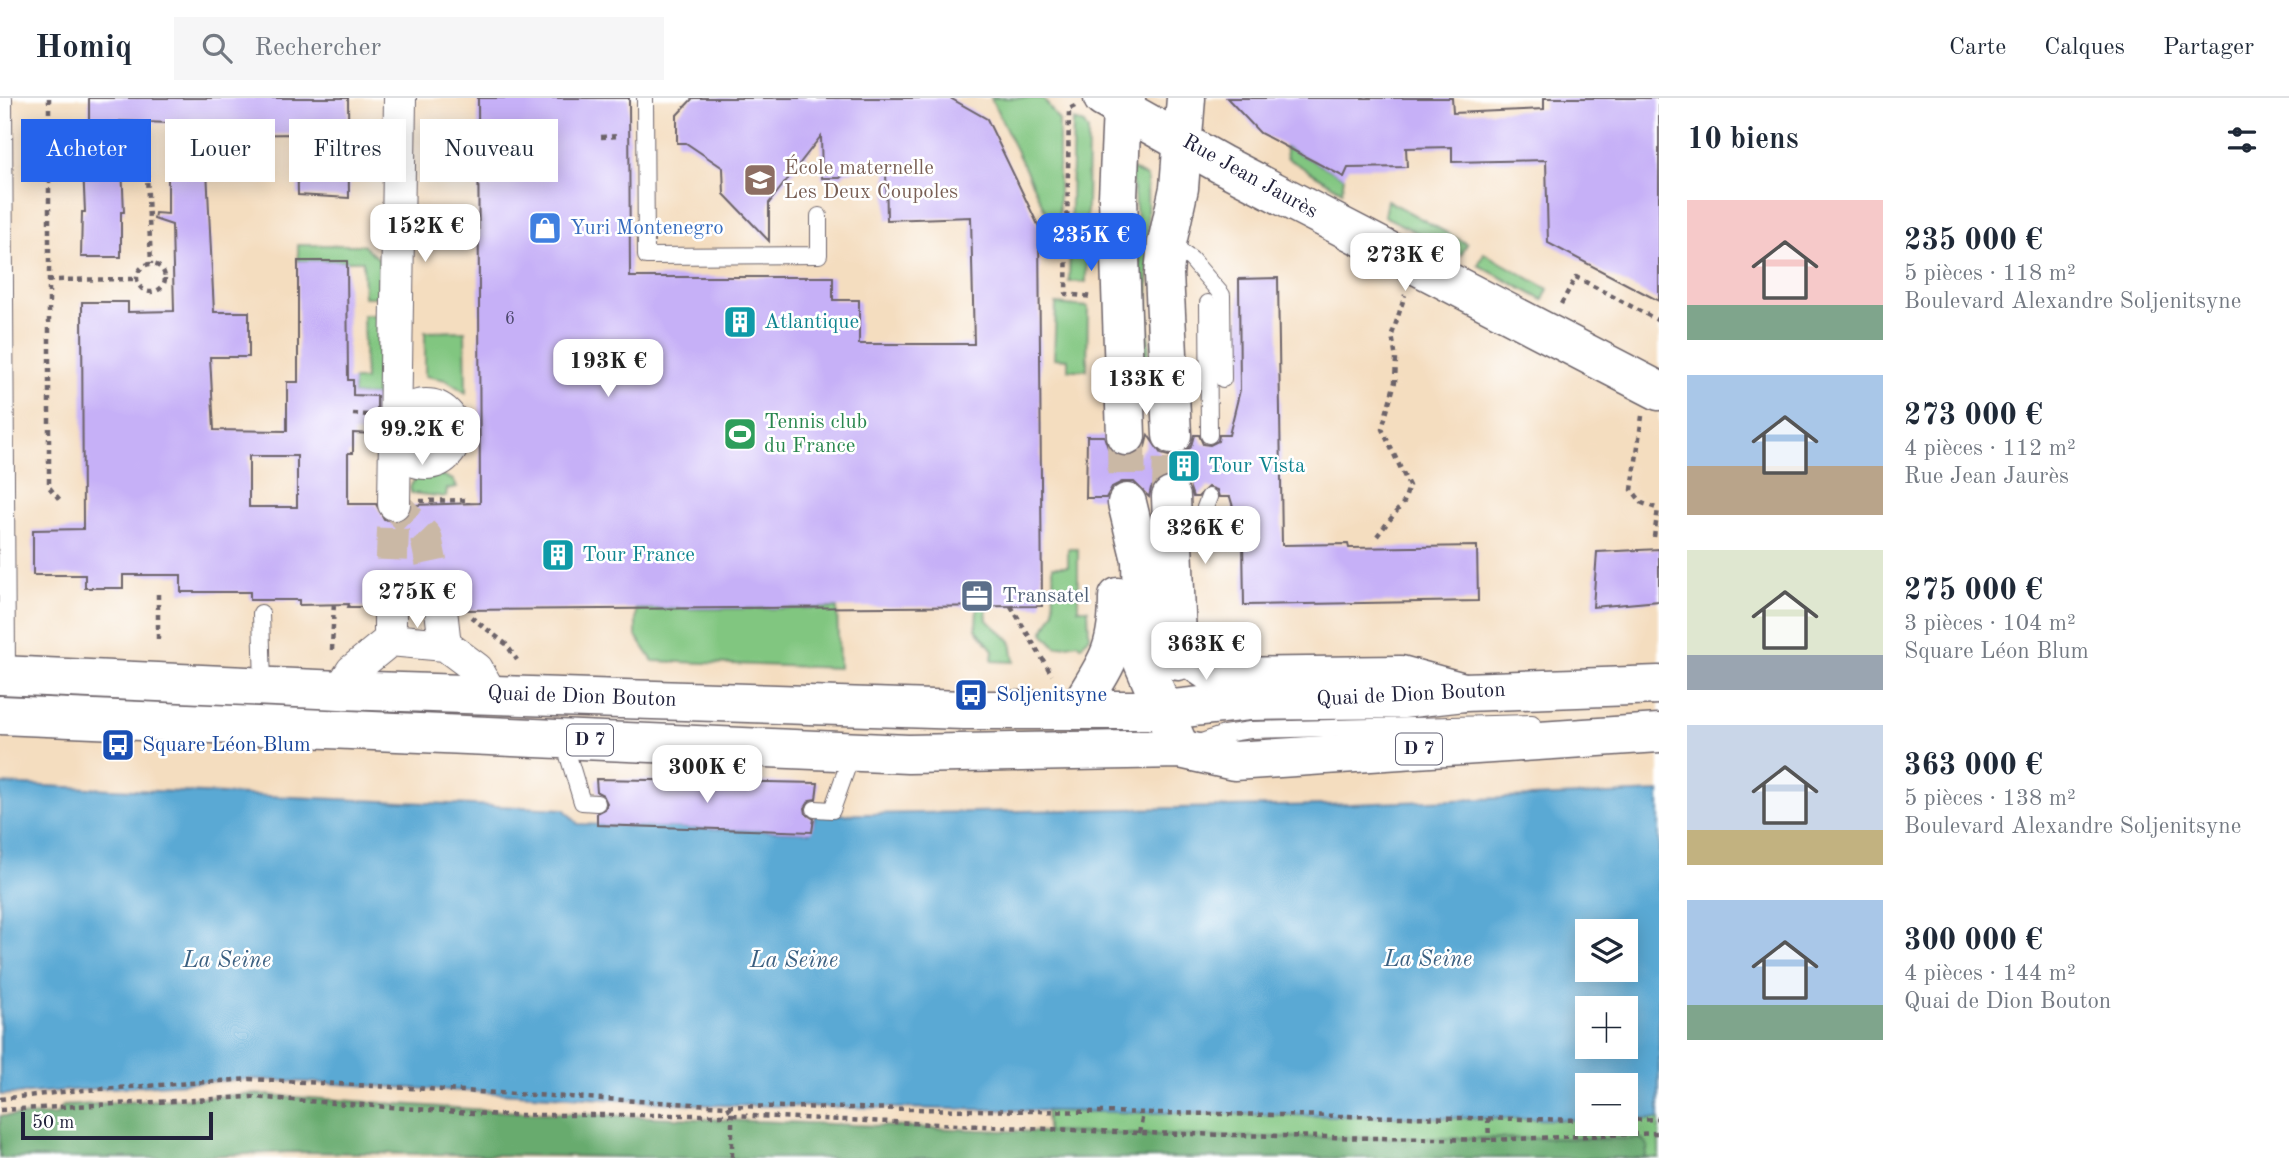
<!DOCTYPE html>
<html lang="fr">
<meta charset="utf-8">
<style>
:root{--surface:#fff;--page:#f6f6f7;--text:#1f2937;--muted:#747a83;--line:#e0e1e3;--accent:#2563eb}
body{margin:0;font-family:"Old Standard TT",serif;background:var(--page);color:var(--text);height:100vh;display:flex;flex-direction:column;font-size:26px;white-space:nowrap}
*{box-sizing:border-box;margin:0}
p{font-size:23px;color:var(--muted)}
.icon{flex:none;width:38px;height:38px;fill:none;stroke:currentColor;stroke-width:2;stroke-linecap:round;stroke-linejoin:round}
.map{position:relative;flex:1;overflow:hidden}
.side{display:flex;flex-direction:column;background:var(--surface);width:630px}
.side>*{flex:none}
.banner{position:absolute;left:21px;top:21px;width:665px;height:63px;display:flex;gap:14px}
.buttons{position:absolute;left:1575px;top:821px;display:grid;gap:14px}
.buttons a{display:grid;place-items:center;width:63px;height:63px;border-radius:0px;background:var(--surface);box-shadow:0 4px 18px #0003;font-size:35px}
.scale{position:absolute;left:21px;bottom:18px;width:192px;box-sizing:border-box;padding-left:7px;border:4px solid #22223b;border-top:0;font-size:19px;line-height:24px;white-space:nowrap;color:#22223b;-webkit-text-stroke:5px #fff;paint-order:stroke}
.price{position:absolute;translate:-50% -60px;padding:0 16px;border-radius:14px;background:#fff;color:#222;font-size:23px;line-height:46px;filter:drop-shadow(0 2px 4px #0008)}
.price::after{content:'';position:absolute;left:50%;top:42px;width:21px;height:16px;margin-left:-10px;background:inherit;clip-path:polygon(0 0,100% 0,50% 100%)}
.price.on{background:var(--accent);color:#fff}
ul{padding:0;list-style:none}
li{display:flex;align-items:center;gap:21px;height:175px;padding:0 28px}
li span{display:grid;place-items:center;flex:none;width:196px;height:140px;border-radius:0px;color:#555}
li>.icon{margin-inline-start:auto}
span .icon{width:84px;height:84px;fill:#fffc;stroke-width:1}
li b{font-size:30px}
h2{display:flex;justify-content:space-between;align-items:center;height:84px;padding:0 28px;font-size:30px}
.chip{padding:0 24px;border-radius:0px;background:var(--surface);box-shadow:0 4px 18px #0003;font-size:24px;line-height:63px}
.chip.on{background:var(--accent);color:#fff}
header{display:flex;align-items:center;gap:42px;box-sizing:border-box;height:98px;padding:0 35px;background:var(--surface);border-bottom:2px solid var(--line)}
header strong{font-size:33px}
nav{display:flex;gap:38px;margin-inline-start:auto;font-size:24px}
.search{width:490px;height:63px;background:var(--page);display:flex;align-items:center;gap:18px;box-sizing:border-box;padding:0 24px;border-radius:0px;color:var(--muted);font-size:26px}
main{display:flex;flex:1;min-height:0}
.map>svg:first-child{display:block}
.green{fill:#81c680;stroke:#52745e;stroke-width:2}
.forest{fill:#68ab6e;stroke:#456654;stroke-width:2}
.water{fill:#5aa9d4;stroke:#3e6688;stroke-width:2;fill-rule:evenodd}
.building{fill:#c6b0f7;fill-rule:evenodd}
.lines{fill:none;stroke-linecap:round;stroke-linejoin:round}
.street-tunnel{stroke:#cab8a5;stroke-width:32;stroke-dasharray:32 16;stroke-linecap:butt}
.secondary-tunnel{stroke:#cab8a5;stroke-width:38;stroke-dasharray:38 19;stroke-linecap:butt}
.lane-casing{stroke:#6c6369;stroke-width:18}
.street-casing{stroke:#6c6369;stroke-width:34}
.secondary-casing{stroke:#6c6369;stroke-width:41}
.primary-casing{stroke:#6c6369;stroke-width:41}
.path{stroke:#6c6369;stroke-width:4.5;stroke-dasharray:5 5;stroke-linecap:butt}
.lane{stroke:#fff;stroke-width:16}
.street{stroke:#fff;stroke-width:32}
.secondary{stroke:#fff;stroke-width:38}
.primary{stroke:#fff;stroke-width:38}
.labels{text-anchor:middle;dominant-baseline:central;stroke-width:5;stroke-linejoin:round;paint-order:stroke}
.number-label{font-size:18px;fill:#4b466a}
.shield{fill:#fff;stroke:#646476;stroke-width:2}
.shield-label{font-size:19px;font-weight:bold;fill:#22223b}
.education-label{font-size:21px;fill:#785e54;stroke:#fff;text-anchor:start}
.street-label{font-size:21px;fill:#22223b;stroke:#fff}
.shop-label{font-size:21px;fill:#366cbe;stroke:#fff;text-anchor:start}
.culture-label{font-size:21px;fill:#0d838f;stroke:#fff;text-anchor:start}
.leisure-label{font-size:21px;fill:#27864d;stroke:#fff;text-anchor:start}
.service-label{font-size:21px;fill:#4e5e75;stroke:#fff;text-anchor:start}
.transit-label{font-size:21px;fill:#164399;stroke:#fff;text-anchor:start}
.water-label{font-size:23px;font-style:italic;fill:#3b5f80;stroke:#fff}
</style>
<header>
<strong>Homiq</strong>
<div class="search"><svg class="icon" aria-label="search" viewBox="0 0 24 24"><circle cx="10" cy="10" r="6"/><path d="M15 15l6 6"/></svg>Rechercher</div>
<nav><a>Carte</a><a>Calques</a><a>Partager</a></nav>
</header>
<main>
<div class="map">
<svg width="1659" height="1060" viewBox="0 0 1659 1060">
<rect width="100%" height="100%" fill="#fff"/>
<filter id="ink" filterUnits="userSpaceOnUse"><feTurbulence type="fractalNoise" baseFrequency=".0143" numOctaves="2"/><feDisplacementMap in="SourceGraphic" scale="14" xChannelSelector="R" yChannelSelector="G"/><feConvolveMatrix kernelMatrix="1 2 1 2 8 2 1 2 1" color-interpolation-filters="sRGB"/></filter>
<filter id="wash" filterUnits="userSpaceOnUse"><feTurbulence type="fractalNoise" baseFrequency=".00686" numOctaves="4" result="noise"/><feDisplacementMap in="SourceGraphic" scale="28" xChannelSelector="R" yChannelSelector="G"/><feGaussianBlur stdDeviation="1.57" result="paint"/><feColorMatrix in="noise" values="0 0 0 0 0 0 0 0 0 0 0 0 0 0 0 0 0 1.4 0 .05"/><feComposite in="paint" operator="in"/></filter>
<g filter="url(#wash)">
<rect width="100%" height="100%" fill="#f4ddbf"/>
<g class="green">
<polygon points="991,0 1043,0 1059,23 1059,127 1051,125"/>
<polygon points="1073,22 1084,26 1088,33 1086,184 1069,184"/>
<polygon points="1285,48 1344,79 1342,93 1287,60"/>
<polygon points="1130,70 1147,79 1149,263 1140,264 1139,131"/>
<polygon points="1387,102 1467,146 1461,157 1384,118"/>
<polygon points="298,147 363,147 379,161 378,199 364,199 363,163 298,163"/>
<polygon points="1484,155 1548,191 1543,202 1478,167"/>
<polygon points="1056,206 1088,209 1087,272 1068,272 1068,261 1054,260"/>
<polygon points="363,217 378,217 380,298 353,297 353,282 365,282"/>
<polygon points="465,233 466,295 446,282 425,278 425,234"/>
<circle cx="425" cy="339" r="16"/>
<polygon points="442,377 453,382 457,389 447,391 446,399 411,395 410,389 415,381"/>
<polygon points="1068,451 1078,451 1078,511 1088,511 1089,538 1081,548 1078,545 1056,549 1043,535 1054,514 1053,468 1068,468"/>
<polygon points="977,509 986,509 987,522 1011,543 1014,564 992,563 993,552 976,531"/>
<polygon points="837,510 839,570 653,563 636,538 636,511"/>
<polygon points="1046,1013 1587,1022 1587,1026 1626,1026 1626,1022 1659,1021 1659,1060 1049,1060"/>
</g>
<polygon class="forest" points="252,996 501,1013 1007,1033 1249,1039 1642,1041 1648,1048 1645,1060 697,1060 292,1054 163,1060 0,1060 0,1018 56,1017 62,1008"/>
<path class="water" d="M0,686L564,711L578,726L811,734L815,717L1324,707L1659,694V1021L1626,1022V987H1587V1022L709,1007L250,981L0,997ZM1587,833H1626V872H1587ZM1587,910H1626V948H1587Z"/>
<g id="blocks">
<g class="building">
<polygon points="89,0 348,0 349,100 298,97 297,36 218,37 218,27 120,23 124,114 121,114 121,159 81,159 82,114 85,114 81,23 89,23"/>
<path d="M478,0H629L630,179H833V202H859V246H974L971,119L887,122L886,69L846,74L840,80H822L821,38L769,105V143L724,96L723,70L686,45H677V17L693,0H950L987,21L1039,129L1042,508L459,512L456,502L448,495L431,497L423,511L408,510L400,494L389,492L380,494L372,509H348L349,506L299,507V502H250V494H181V477H123V490H85V477H33V432L83,431L82,204H128V214L174,213L172,127L154,121L155,115L168,116V72H207L214,214H249V259H210L214,332L287,333V284H298V163H347L348,282H353V297L377,298V336L353,335V355H348V406H376L384,421L394,424L409,416L412,407L480,405ZM249,358H297V409H249Z"/>
<polygon points="1227,0 1452,0 1453,15 1544,11 1544,0 1659,0 1659,203 1548,145 1546,62 1452,64 1452,49 1406,50 1407,69 1348,70 1344,79 1260,35"/>
<polygon points="1278,180 1282,447 1348,446 1349,450 1477,448 1478,503 1244,507 1243,443 1230,399 1219,399 1217,392 1208,389 1198,399 1193,399 1189,387 1180,379 1171,377 1159,381 1151,390 1149,399 1134,384 1122,384 1112,389 1106,400 1086,400 1087,338 1104,338 1108,350 1116,358 1126,360 1138,356 1145,349 1148,337 1161,356 1172,359 1184,355 1191,348 1194,337 1199,337 1203,346 1210,347 1218,343 1219,337 1229,337 1240,292 1239,181"/>
<polygon points="1659,451 1659,503 1593,509 1597,454"/>
<polygon points="596,681 818,685 816,701 810,702 805,710 806,716 814,721 812,734 597,727 597,715 605,711 607,705 603,697 597,694"/>
</g>
</g>
</g>
<g filter="url(#ink)">
<use href="#blocks" fill-opacity="0" stroke="#6c6369" stroke-width="2"/>
<g class="lines">
<polyline class="street-tunnel" points="390,510 394,406 426,439 441,512"/>
<g class="secondary-tunnel">
<polyline points="1126,338 1127,399"/>
<polyline points="1171,399 1172,337"/>
</g>
<defs>
<g id="lane">
<polyline points="4,0 7,577"/>
<polyline points="645,0 646,158 819,157 819,118"/>
<polyline points="1169,146 1191,161 1222,197 1223,281"/>
<polyline points="1208,205 1209,337"/>
<polyline points="1178,442 1203,415 1209,399"/>
<polyline points="261,515 263,588"/>
<polyline points="563,641 582,704 597,705"/>
<polyline points="1196,646 1224,636 1250,632 1532,625"/>
<polyline points="815,711 832,712 853,653"/>
</g>
<g id="street">
<circle cx="426" cy="336" r="29"/>
<polyline points="394,406 400,0"/>
<polyline points="441,512 445,547"/>
<polyline points="390,542 390,510"/>
<polyline points="340,592 352,573 390,542 445,547 477,571 491,596"/>
</g>
<g id="secondary">
<polyline points="1103,0 1221,66 1659,293"/>
<polyline points="1126,0 1122,11 1118,99 1126,338"/>
<polyline points="1172,337 1164,176 1167,145 1179,90 1186,0"/>
<polyline points="1171,399 1178,563"/>
<polyline points="1127,405 1141,462 1143,564 1180,651"/>
<polyline points="1179,539 1195,564 1217,579 1401,577 1464,594"/>
<path d="M1078,611C1106,566 1118,554 1118,499"/>
</g>
<g id="primary">
<polyline points="0,577 340,592 964,612 1164,612 1249,603 1402,601 1464,594 1659,587"/>
<polyline points="0,617 908,656 1180,651 1234,663 1659,635"/>
</g>
</defs>
<use href="#lane" class="lane-casing"/>
<use href="#street" class="street-casing"/>
<use href="#secondary" class="secondary-casing"/>
<use href="#primary" class="primary-casing"/>
<g class="path">
<polyline points="49,0 49,389 60,402"/>
<polyline points="1075,8 1069,11 1066,196 1093,199"/>
<polyline points="601,39 621,38"/>
<polyline points="146,54 151,166"/>
<circle cx="151" cy="180" r="14"/>
<polyline points="48,182 137,181"/>
<polyline points="1561,206 1576,179 1659,223"/>
<polyline points="353,316 369,317"/>
<polyline points="1642,318 1632,392 1642,405 1659,411"/>
<polyline points="420,403 468,402 468,406"/>
<polyline points="1377,438 1404,404 1409,388 1382,331 1395,284 1396,261 1392,237 1405,197"/>
<polyline points="1654,439 1658,411"/>
<polyline points="158,496 158,544"/>
<polyline points="1011,508 1052,577"/>
<polyline points="471,519 506,546 517,562"/>
<polyline points="332,552 334,503"/>
<polyline points="0,1001 71,993 250,981 728,1008 732,1017 1139,1035 1376,1040 1489,1042 1659,1035"/>
<polyline points="728,1008 1587,1022"/>
<polyline points="0,1012 251,999 500,1017 732,1017 732,1060"/>
<polyline points="1488,1020 1489,1042"/>
<polyline points="1626,1022 1659,1021"/>
<polyline points="1139,1035 1143,1016"/>
</g>
<use href="#lane" class="lane"/>
<use href="#street" class="street"/>
<use href="#secondary" class="secondary"/>
<use href="#primary" class="primary"/>
</g>
</g>
<defs>
<symbol id="school-square" viewBox="-11 -11 22 22"><rect x="-9" y="-9" width="18" height="18" rx="4" fill="#8d6e63" stroke="#fff"/><path d="M0-5L7-2L0 1L-7-2ZM-4 1L0 2.5L4 1V4Q0 6-4 4Z" fill="#fff"/></symbol>
<symbol id="shop-square" viewBox="-11 -11 22 22"><rect x="-9" y="-9" width="18" height="18" rx="4" fill="#3f7fe0" stroke="#fff"/><path d="M-5-2.5h2.3a2.7 3.5 0 0 1 5.4 0H5L5.5 6h-11ZM-1.5-2.5h3a1.5 2.3 0 0 0-3 0Z" fill="#fff"/></symbol>
<symbol id="building-square" viewBox="-11 -11 22 22"><rect x="-9" y="-9" width="18" height="18" rx="4" fill="#0f9aa8" stroke="#fff"/><path d="M-4-6H4V6H1V3H-1V6H-4ZM-2.5-4.3h1.7v1.8h-1.7ZM.8-4.3h1.7v1.8H.8ZM-2.5-1h1.7V.8h-1.7ZM.8-1h1.7V.8H.8Z" fill="#fff"/></symbol>
<symbol id="stadium-square" viewBox="-11 -11 22 22"><rect x="-9" y="-9" width="18" height="18" rx="4" fill="#2e9e5b" stroke="#fff"/><path d="M0-5a6.5 5 0 1 0 0 10a6.5 5 0 1 0 0-10ZM-3.5-1.8h7v3.6h-7Z" fill="#fff"/></symbol>
<symbol id="office-square" viewBox="-11 -11 22 22"><rect x="-9" y="-9" width="18" height="18" rx="4" fill="#5c6f8a" stroke="#fff"/><path d="M-6-3h4V-5.5h4V-3h4V5H-6ZM-1-4.5V-3h2v-1.5ZM-6 0V1H6V0Z" fill="#fff"/></symbol>
<symbol id="bus-square" viewBox="-11 -11 22 22"><rect x="-9" y="-9" width="18" height="18" rx="4" fill="#1a4fb4" stroke="#fff"/><path d="M-5-6H5V4H4V6H2V4H-2V6H-4V4H-5ZM-3.5-4V0h7V-4ZM-3.5 1.2v1.5H-2V1.2ZM2 1.2v1.5H3.5V1.2Z" fill="#fff"/></symbol>
</defs>
<g fill-rule="evenodd">
<use href="#school-square" x="741" y="63" width="38" height="38"/>
<use href="#shop-square" x="526" y="111" width="38" height="38"/>
<use href="#building-square" x="721" y="205" width="38" height="38"/>
<use href="#stadium-square" x="721" y="317" width="38" height="38"/>
<use href="#building-square" x="1165" y="349" width="38" height="38"/>
<use href="#building-square" x="539" y="438" width="38" height="38"/>
<use href="#office-square" x="958" y="479" width="38" height="38"/>
<use href="#bus-square" x="952" y="578" width="38" height="38"/>
<use href="#bus-square" x="99" y="628" width="38" height="38"/>
</g>
<g class="labels">
<g class="number-label">
<text x="510" y="221">6</text>
</g>
<g class="shield">
<rect x="567" y="626.5" width="46" height="31" rx="5"/>
<rect x="1396" y="635.5" width="46" height="31" rx="5"/>
</g>
<g class="shield-label">
<text x="590" y="642">D 7</text>
<text x="1419" y="651">D 7</text>
</g>
<g class="education-label">
<text x="784" y="70">École maternelle<tspan x="784" dy="24">Les Deux Coupoles</tspan></text>
</g>
<g class="street-label">
<text transform="translate(1250 79) rotate(29)">Rue Jean Jaurès</text>
<text transform="translate(1411 597) rotate(-3)">Quai de Dion Bouton</text>
<text transform="translate(582 599) rotate(2)">Quai de Dion Bouton</text>
</g>
<g class="shop-label">
<text x="570" y="130">Yuri Montenegro</text>
</g>
<g class="culture-label">
<text x="764" y="224">Atlantique</text>
<text x="1208" y="368">Tour Vista</text>
<text x="582" y="457">Tour France</text>
</g>
<g class="leisure-label">
<text x="764" y="324">Tennis club<tspan x="764" dy="24">du France</tspan></text>
</g>
<g class="service-label">
<text x="1002" y="498">Transatel</text>
</g>
<g class="transit-label">
<text x="996" y="597">Soljenitsyne</text>
<text x="142" y="647">Square Léon Blum</text>
</g>
<g class="water-label">
<text x="1428" y="861">La Seine</text>
<text x="227" y="862">La Seine</text>
<text x="794" y="862">La Seine</text>
</g>
</g>
</svg>
<div class="buttons">
<a><svg class="icon" aria-label="layers" viewBox="0 0 24 24"><path d="M12 4l9 5-9 5-9-5zM3 14l9 5 9-5"/></svg></a>
<a>+</a>
<a>−</a>
</div>
<div class="scale">50 m</div>
<b class="price" style="left:425px;top:166px">152K €</b>
<b class="price on" style="left:1091px;top:175px">235K €</b>
<b class="price" style="left:1405px;top:195px">273K €</b>
<b class="price" style="left:608px;top:301px">193K €</b>
<b class="price" style="left:1146px;top:319px">133K €</b>
<b class="price" style="left:422px;top:369px">99.2K €</b>
<b class="price" style="left:1205px;top:468px">326K €</b>
<b class="price" style="left:417px;top:532px">275K €</b>
<b class="price" style="left:1206px;top:584px">363K €</b>
<b class="price" style="left:707px;top:707px">300K €</b>
<div class="banner">
<a class="chip on">Acheter</a>
<a class="chip">Louer</a>
<a class="chip">Filtres</a>
<a class="chip">Nouveau</a>
</div>
</div>
<section class="side">
<h2>10 biens<svg class="icon" aria-label="filters" viewBox="0 0 24 24"><path d="M4 7h16M4 17h16"/><circle cx="9" cy="7" r="2"/><circle cx="15" cy="17" r="2"/></svg></h2>
<ul>
<li><span style="background:linear-gradient(#f6c9c9 75%,#7fa58c 0)"><svg class="icon" aria-label="home" viewBox="0 0 24 24"><path d="M3 11l9-7 9 7M6 9v11h12V9"/></svg></span><div><b>235 000 €</b><p>5 pièces · 118 m²</p><p>Boulevard Alexandre Soljenitsyne</p></div></li>
<li><span style="background:linear-gradient(#a9c7e8 65%,#b9a48a 0)"><svg class="icon" aria-label="home" viewBox="0 0 24 24"><path d="M3 11l9-7 9 7M6 9v11h12V9"/></svg></span><div><b>273 000 €</b><p>4 pièces · 112 m²</p><p>Rue Jean Jaurès</p></div></li>
<li><span style="background:linear-gradient(#dfe7d0 75%,#9aa5b1 0)"><svg class="icon" aria-label="home" viewBox="0 0 24 24"><path d="M3 11l9-7 9 7M6 9v11h12V9"/></svg></span><div><b>275 000 €</b><p>3 pièces · 104 m²</p><p>Square Léon Blum</p></div></li>
<li><span style="background:linear-gradient(#c9d6e8 75%,#c2b280 0)"><svg class="icon" aria-label="home" viewBox="0 0 24 24"><path d="M3 11l9-7 9 7M6 9v11h12V9"/></svg></span><div><b>363 000 €</b><p>5 pièces · 138 m²</p><p>Boulevard Alexandre Soljenitsyne</p></div></li>
<li><span style="background:linear-gradient(#a9c7e8 75%,#7fa58c 0)"><svg class="icon" aria-label="home" viewBox="0 0 24 24"><path d="M3 11l9-7 9 7M6 9v11h12V9"/></svg></span><div><b>300 000 €</b><p>4 pièces · 144 m²</p><p>Quai de Dion Bouton</p></div></li>
</ul>
</section>
</main>
